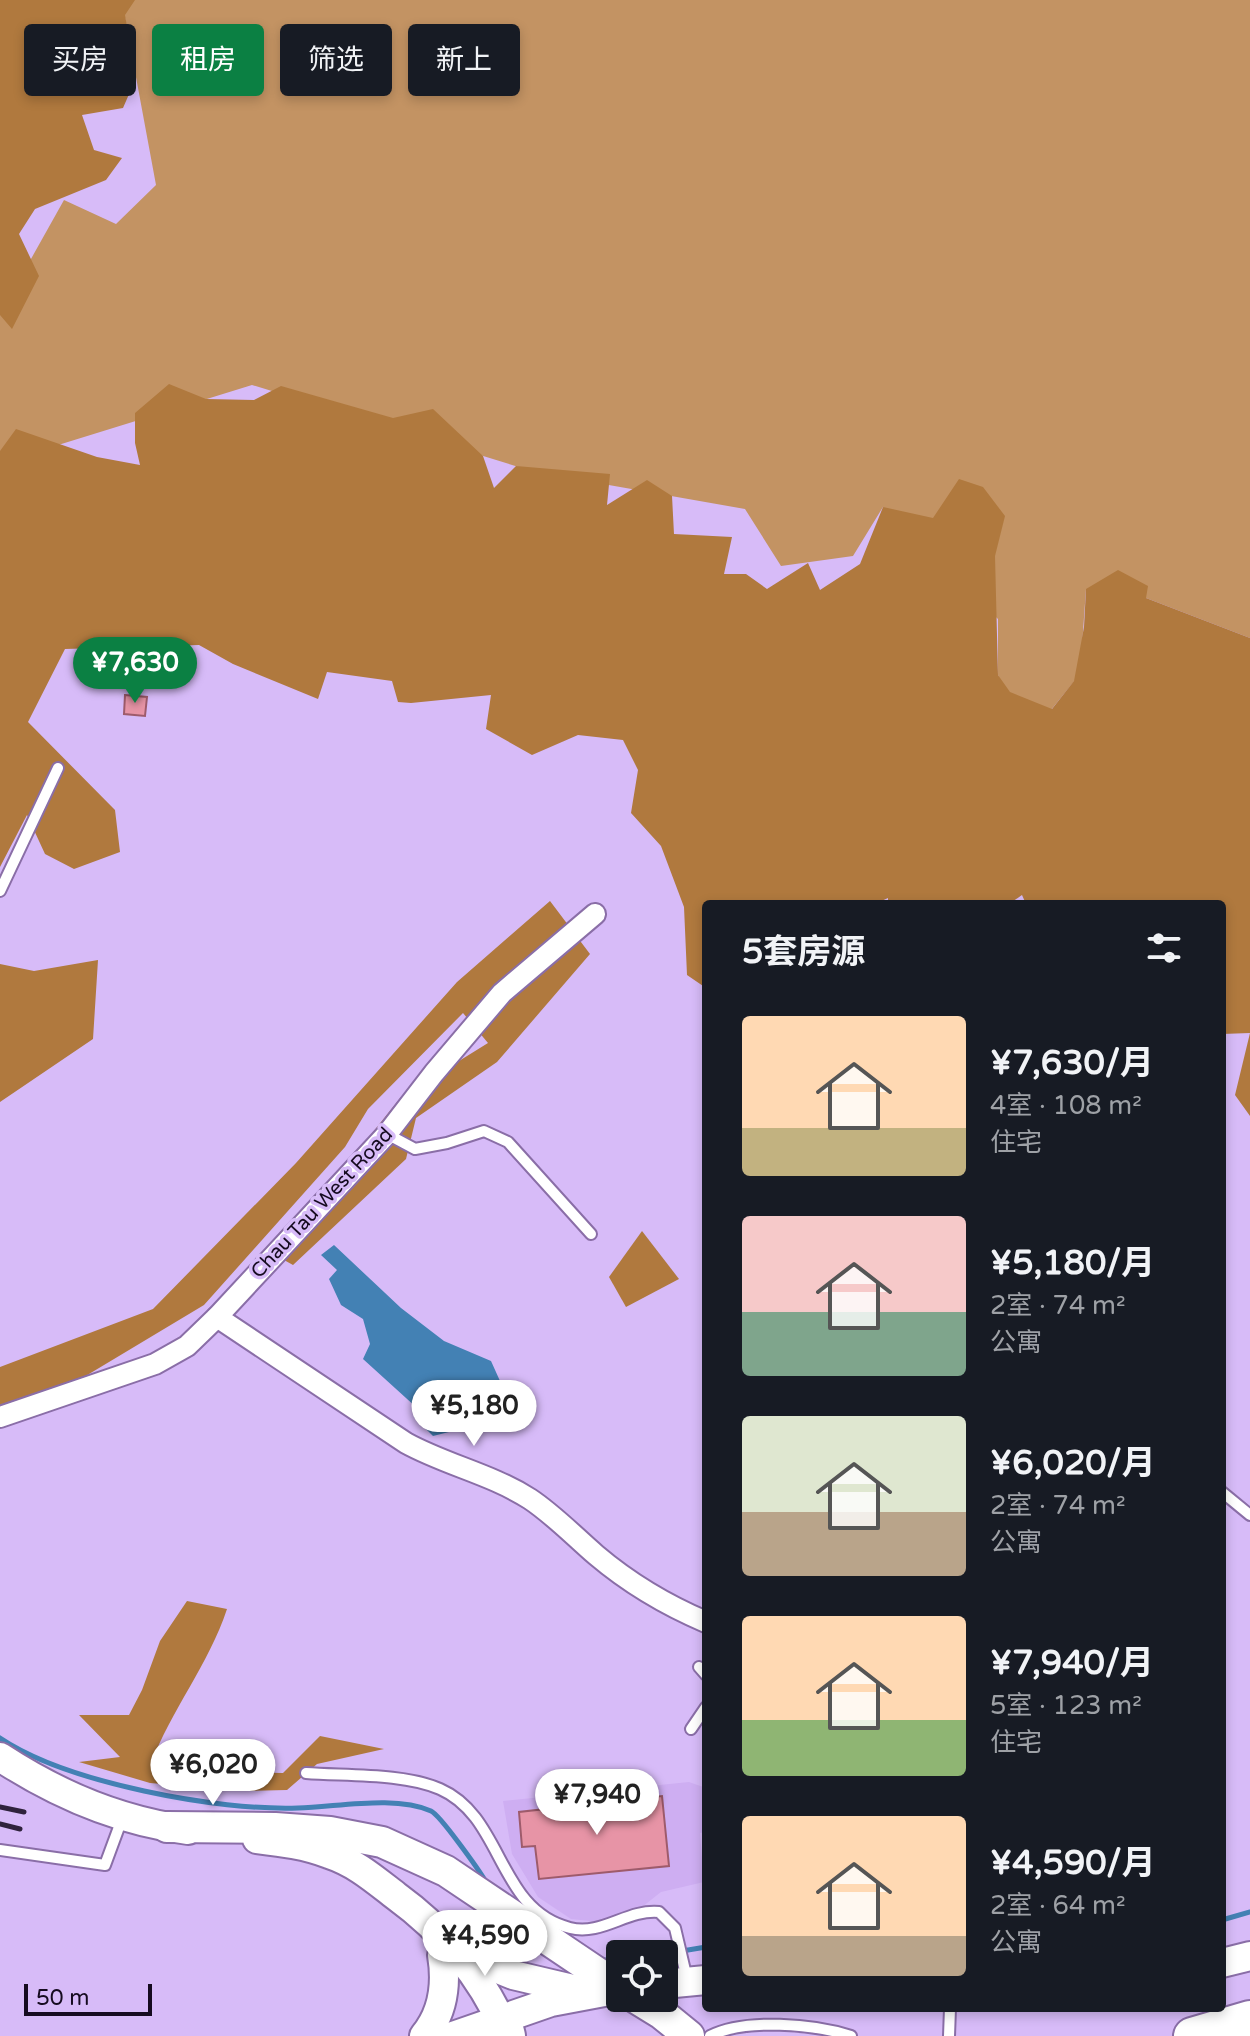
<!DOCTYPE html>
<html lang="zh">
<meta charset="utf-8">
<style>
:root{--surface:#171b24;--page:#20242c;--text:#f1f3f6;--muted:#9ea1a6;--accent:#0b8043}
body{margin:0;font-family:"Varela Round","Noto Sans SC",sans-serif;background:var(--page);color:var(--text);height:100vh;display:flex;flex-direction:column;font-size:30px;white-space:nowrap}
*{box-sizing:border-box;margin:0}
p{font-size:26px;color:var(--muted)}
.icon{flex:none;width:44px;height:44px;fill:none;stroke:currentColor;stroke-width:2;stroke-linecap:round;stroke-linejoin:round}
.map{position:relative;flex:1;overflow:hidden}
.details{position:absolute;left:702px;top:900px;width:524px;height:1112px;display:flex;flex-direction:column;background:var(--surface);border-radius:8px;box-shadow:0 4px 12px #0003}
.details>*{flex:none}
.banner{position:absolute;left:24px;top:24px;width:558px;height:72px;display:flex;gap:16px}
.controls{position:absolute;left:606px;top:1940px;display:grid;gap:16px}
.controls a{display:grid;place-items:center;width:72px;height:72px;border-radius:8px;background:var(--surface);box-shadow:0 4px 12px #0003;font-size:40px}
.scale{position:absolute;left:24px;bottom:20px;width:128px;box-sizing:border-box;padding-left:8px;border:4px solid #160b20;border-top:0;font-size:22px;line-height:28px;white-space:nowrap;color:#160b20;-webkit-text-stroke:6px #d7bbf8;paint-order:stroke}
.price{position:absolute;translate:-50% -68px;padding:0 18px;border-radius:28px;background:#fff;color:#222;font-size:26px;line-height:52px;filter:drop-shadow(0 2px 4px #0008)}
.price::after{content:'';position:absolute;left:50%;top:48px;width:24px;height:18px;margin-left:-12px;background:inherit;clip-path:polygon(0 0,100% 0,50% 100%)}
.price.selected{background:var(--accent);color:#fff}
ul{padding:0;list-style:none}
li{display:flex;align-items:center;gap:24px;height:200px;padding:0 40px}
li span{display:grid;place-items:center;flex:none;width:224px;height:160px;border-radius:8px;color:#555}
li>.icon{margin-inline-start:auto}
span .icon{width:96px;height:96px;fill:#fffc;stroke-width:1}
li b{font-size:34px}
h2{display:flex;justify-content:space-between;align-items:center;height:96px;padding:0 40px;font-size:34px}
.chip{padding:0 28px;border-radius:8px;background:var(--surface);box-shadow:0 4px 12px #0003;font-size:28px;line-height:72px}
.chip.selected{background:var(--accent);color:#fff}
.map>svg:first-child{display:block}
.built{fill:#ceaef2}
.green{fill:#c39363}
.forest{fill:#b0793e}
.water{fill:#4381b4}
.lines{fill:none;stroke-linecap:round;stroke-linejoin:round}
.stream{stroke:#4381b4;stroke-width:5}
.building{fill:#e794a6;stroke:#9e5b6b;stroke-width:2}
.lane-casing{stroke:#8a6ea7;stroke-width:14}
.street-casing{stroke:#8a6ea7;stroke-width:24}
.secondary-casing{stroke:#8a6ea7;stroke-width:32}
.primary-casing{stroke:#8a6ea7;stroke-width:34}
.highway-casing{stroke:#8a6ea7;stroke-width:40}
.lane{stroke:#fff;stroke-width:10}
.street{stroke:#fff;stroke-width:20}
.secondary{stroke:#fff;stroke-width:28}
.primary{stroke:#fff;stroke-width:30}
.highway{stroke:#fff;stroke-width:36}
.rail{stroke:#2f223c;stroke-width:5}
.labels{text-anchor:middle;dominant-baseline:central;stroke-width:7;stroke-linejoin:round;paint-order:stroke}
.street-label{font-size:20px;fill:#160b20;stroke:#d7bbf8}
</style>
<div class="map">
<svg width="1250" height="2036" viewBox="0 0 1250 2036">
<rect width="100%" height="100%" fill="#d7bbf8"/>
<polygon class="built" points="689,1782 706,1788 706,1832 700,1833 704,1882 661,1892 642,1907 609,1923 571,1919 538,1897 512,1854 503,1801"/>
<polygon class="green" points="124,0 1250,0 1250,638 1146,598 1086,589 1080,674 1051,710 1009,699 998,675 998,619 883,507 853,556 781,566 745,509 535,472 252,385 0,463 0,290 22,275 64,200 116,224 156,185 123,7"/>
<g class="forest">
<polygon points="0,0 135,0 125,15 136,78 123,108 82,115 94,150 122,158 106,180 35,209 19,234 39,276 12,329 0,315"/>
<polygon points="169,384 206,399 254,400 281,386 393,418 433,409 483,456 494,488 516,466 610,474 607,505 647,480 672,496 674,534 732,537 724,574 746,574 767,589 808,563 820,590 860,564 883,507 933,518 959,479 983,487 1005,516 995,556 998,675 1010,692 1052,709 1074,681 1084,627 1086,589 1118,570 1148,586 1146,598 1250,638 1250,1116 1235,1095 1250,1033 1222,1034 1222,904 1026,904 1022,895 1009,904 888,904 888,898 875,904 706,904 706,988 687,975 684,907 661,846 631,813 638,770 623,740 578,735 532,755 486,729 491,695 411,703 398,702 392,681 327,672 318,699 233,664 199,645 65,649 28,722 115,810 120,852 74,869 45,854 27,815 0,867 0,451 16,429 97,457 140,465 135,443 135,413"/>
<polygon points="550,901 590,954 497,1062 416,1118 406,1159 293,1265 275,1255 401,1097 488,1043 463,1013 368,1109 345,1147 204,1305 49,1398 0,1411 0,1367 153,1309 296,1163 457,982"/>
<polygon points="98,960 93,1039 0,1102 0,964 34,971"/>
<polygon points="642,1231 679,1279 626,1307 609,1277"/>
<path d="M187,1601L227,1609C209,1664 171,1710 151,1764L213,1772L283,1773L320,1736L384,1749L317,1764L287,1790L244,1791L150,1783L79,1762L120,1757L79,1715H129L142,1690L160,1641Z"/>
</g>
<polygon class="water" points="334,1245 401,1308 444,1341 491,1361 500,1381 491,1398 465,1428 433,1436 414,1417 417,1408 363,1359 370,1344 363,1319 341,1305 329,1279 337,1270 321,1255"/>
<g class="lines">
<g class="stream">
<path d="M0,1738C67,1783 218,1811 298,1808C338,1807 395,1795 431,1811C440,1815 479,1870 486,1882"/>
<polyline points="1222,1920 1250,1912"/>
<polyline points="664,1954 706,1947"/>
<polyline points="601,1960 620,1960"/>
</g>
</g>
<g class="building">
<polygon points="125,695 147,697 145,716 124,714"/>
<polygon points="662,1796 669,1866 539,1879 535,1846 522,1847 519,1812"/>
</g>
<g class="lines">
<defs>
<g id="lane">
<polyline points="0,891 58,768"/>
<polyline points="387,1134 415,1149 447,1143 484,1131 508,1142 591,1234"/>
<polyline points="1222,1492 1250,1515"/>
<polyline points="699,1667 706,1675"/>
<polyline points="691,1729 706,1707"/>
<path d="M306,1773C346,1776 404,1773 440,1789C504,1817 497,1910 570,1928C602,1936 627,1909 659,1912L675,1928L687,1979"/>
<polyline points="0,1850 105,1865 122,1819"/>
<path d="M710,2036C745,2018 814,2024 851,2036"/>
<polyline points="949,2036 950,2008"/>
</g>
<g id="street">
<path d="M217,1317L406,1443C446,1465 491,1474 530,1499C554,1515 574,1536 596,1555C629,1583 666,1605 706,1622"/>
<polyline points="0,1417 155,1364 187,1346 217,1317 387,1134 434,1073 502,993 595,914"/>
</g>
<g id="secondary">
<path d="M0,1757C58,1795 119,1821 188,1830"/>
<path d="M257,1839C282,1842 306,1845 329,1854C356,1863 374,1879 396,1896C444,1931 482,1977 506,2032"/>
<polyline points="461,1954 513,1975 581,1991"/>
<polyline points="1222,1963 1250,1956"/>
<polyline points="664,1984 706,1980"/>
<path d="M424,2036C443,2013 447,1985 442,1955"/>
<polyline points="453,2036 551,2002 620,1989"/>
</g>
<g id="primary">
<polyline points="167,1827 275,1828 330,1832 382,1842 446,1871 620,1988"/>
<polyline points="636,1998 662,2014 689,2036"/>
</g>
<g id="highway">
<polyline points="506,2032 507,2036"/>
<polyline points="1192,2036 1250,2019"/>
</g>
</defs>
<use href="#lane" class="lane-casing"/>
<use href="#street" class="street-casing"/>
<use href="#secondary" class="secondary-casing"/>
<use href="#primary" class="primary-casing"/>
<use href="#highway" class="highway-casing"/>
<use href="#lane" class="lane"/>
<use href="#street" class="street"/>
<use href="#secondary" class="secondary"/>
<use href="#primary" class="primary"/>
<use href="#highway" class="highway"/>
<g class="rail">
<polyline points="0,1807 24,1812"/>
<polyline points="0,1824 20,1829"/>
</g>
</g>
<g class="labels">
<g class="street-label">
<text transform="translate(322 1203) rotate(-47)">Chau Tau West Road</text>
</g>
</g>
</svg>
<div class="controls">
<a><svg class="icon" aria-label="locate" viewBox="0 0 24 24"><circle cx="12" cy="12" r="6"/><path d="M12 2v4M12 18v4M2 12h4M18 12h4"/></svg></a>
</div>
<div class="scale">50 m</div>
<b class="price selected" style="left:135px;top:705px">¥7,630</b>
<b class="price" style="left:474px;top:1448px">¥5,180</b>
<b class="price" style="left:213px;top:1807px">¥6,020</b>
<b class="price" style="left:597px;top:1837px">¥7,940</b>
<b class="price" style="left:485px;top:1978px">¥4,590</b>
<div class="banner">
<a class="chip">买房</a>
<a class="chip selected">租房</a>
<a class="chip">筛选</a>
<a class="chip">新上</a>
</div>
<section class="details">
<h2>5套房源<svg class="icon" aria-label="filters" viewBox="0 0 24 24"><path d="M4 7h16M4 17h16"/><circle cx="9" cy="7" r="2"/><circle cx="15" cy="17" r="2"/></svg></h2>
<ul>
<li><span style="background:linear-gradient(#ffd9b3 70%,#c2b280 0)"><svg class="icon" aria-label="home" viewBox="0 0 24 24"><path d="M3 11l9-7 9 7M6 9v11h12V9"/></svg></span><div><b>¥7,630/月</b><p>4室 · 108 m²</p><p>住宅</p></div></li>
<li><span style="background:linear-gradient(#f6c9c9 60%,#7fa58c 0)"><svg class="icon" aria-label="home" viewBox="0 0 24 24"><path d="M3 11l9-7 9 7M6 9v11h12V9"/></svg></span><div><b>¥5,180/月</b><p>2室 · 74 m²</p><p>公寓</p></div></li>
<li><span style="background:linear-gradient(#dfe7d0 60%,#b9a48a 0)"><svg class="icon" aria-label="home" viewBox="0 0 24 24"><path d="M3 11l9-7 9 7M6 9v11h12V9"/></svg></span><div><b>¥6,020/月</b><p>2室 · 74 m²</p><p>公寓</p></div></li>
<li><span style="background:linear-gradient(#ffd9b3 65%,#8fb573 0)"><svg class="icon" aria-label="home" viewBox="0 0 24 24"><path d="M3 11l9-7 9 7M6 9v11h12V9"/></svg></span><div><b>¥7,940/月</b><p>5室 · 123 m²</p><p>住宅</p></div></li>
<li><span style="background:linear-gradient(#ffd9b3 75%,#b9a48a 0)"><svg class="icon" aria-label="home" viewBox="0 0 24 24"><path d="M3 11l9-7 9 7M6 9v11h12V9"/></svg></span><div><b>¥4,590/月</b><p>2室 · 64 m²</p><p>公寓</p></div></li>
</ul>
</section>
</div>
